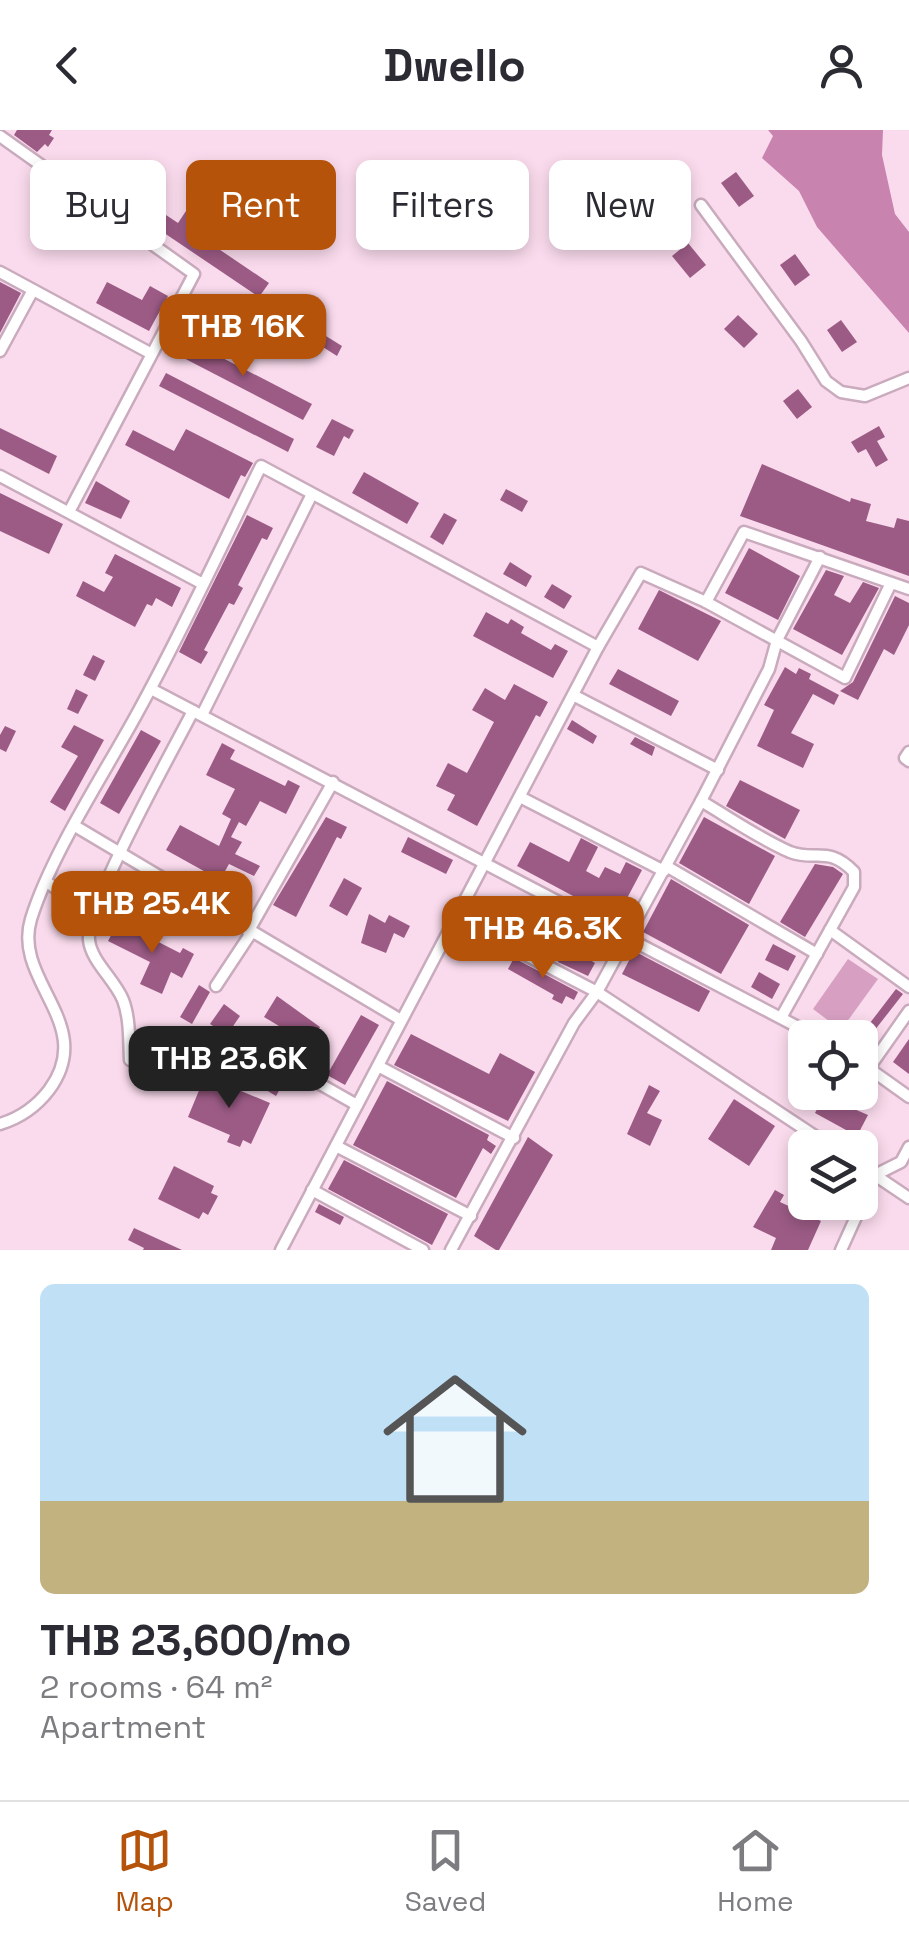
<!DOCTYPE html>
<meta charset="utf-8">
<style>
:root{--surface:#fff;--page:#f7f7f7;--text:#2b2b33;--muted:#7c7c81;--line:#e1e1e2;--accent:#b45309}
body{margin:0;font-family:"Space Grotesk",sans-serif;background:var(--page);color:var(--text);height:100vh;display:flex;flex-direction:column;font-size:38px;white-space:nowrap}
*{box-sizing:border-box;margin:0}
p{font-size:32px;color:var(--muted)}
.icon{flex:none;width:55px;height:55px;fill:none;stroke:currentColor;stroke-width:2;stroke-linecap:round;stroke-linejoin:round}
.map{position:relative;height:1120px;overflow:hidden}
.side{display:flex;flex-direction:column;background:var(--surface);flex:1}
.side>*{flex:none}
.guide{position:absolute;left:30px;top:30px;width:850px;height:90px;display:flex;gap:20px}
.buttons{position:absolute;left:788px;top:890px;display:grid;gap:20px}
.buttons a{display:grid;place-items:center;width:90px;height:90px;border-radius:15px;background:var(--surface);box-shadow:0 5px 15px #0003;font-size:50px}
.price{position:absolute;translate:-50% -85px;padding:0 22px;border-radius:20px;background:var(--accent);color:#fff;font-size:32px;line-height:65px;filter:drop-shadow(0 2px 5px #0008)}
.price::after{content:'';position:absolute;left:50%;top:60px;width:30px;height:22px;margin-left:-15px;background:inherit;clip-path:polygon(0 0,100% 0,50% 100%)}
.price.active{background:#222;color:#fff}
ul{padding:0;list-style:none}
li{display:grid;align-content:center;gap:20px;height:530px;padding:0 40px}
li+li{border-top:2px solid var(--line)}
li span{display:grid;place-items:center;height:310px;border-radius:15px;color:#555}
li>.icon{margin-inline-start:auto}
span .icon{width:180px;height:180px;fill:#fffc;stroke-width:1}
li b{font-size:42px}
.chip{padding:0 35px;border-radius:15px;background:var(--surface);box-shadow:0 5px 15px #0003;font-size:35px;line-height:90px}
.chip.active{background:var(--accent);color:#fff}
header{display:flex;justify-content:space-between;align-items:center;height:130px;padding:0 40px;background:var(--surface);font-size:45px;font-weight:700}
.tabs{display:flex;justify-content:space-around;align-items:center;height:140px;border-top:2px solid var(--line);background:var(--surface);font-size:28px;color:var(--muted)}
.tabs a{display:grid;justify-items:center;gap:5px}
.tabs .active{color:var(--accent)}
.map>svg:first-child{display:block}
.green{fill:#d7a0c2}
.water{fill:#c883af}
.building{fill:#9c5b85}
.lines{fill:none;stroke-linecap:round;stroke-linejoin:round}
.minor-casing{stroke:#c9abbd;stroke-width:15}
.minor{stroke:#fff;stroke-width:10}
</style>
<header><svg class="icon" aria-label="back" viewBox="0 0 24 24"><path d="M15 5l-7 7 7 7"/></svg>Dwello<svg class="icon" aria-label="person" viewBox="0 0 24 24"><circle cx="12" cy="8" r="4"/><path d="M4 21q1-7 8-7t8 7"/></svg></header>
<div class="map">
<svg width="909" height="1120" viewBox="0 0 909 1120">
<rect width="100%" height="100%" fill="#fadbed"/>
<polygon class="green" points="848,829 878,849 841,900 813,879"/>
<polygon class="water" points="768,0 883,0 882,25 895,84 909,102 909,203 817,97 799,61 762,28 773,6"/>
<g class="building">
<polygon points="17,0 52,0 49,5 54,8 48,17 45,14 37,22 14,5"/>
<polygon points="122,33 129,39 118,54 122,56 109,67 100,60"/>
<polygon points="736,42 754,66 739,77 721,53"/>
<polygon points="148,73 178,93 188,78 211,93 201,107 269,153 259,167 139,86"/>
<polygon points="688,113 706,135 690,148 672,126"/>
<polygon points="795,124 810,145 795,156 780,135"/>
<polygon points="0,152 21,163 0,203"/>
<polygon points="107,152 142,170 150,156 168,166 149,201 96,173"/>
<polygon points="738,185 758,204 744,218 724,199"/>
<polygon points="841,190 857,212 842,222 827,200"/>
<polygon points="321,203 342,216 337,226 315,212"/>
<polygon points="182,207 312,274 303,290 174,223"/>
<polygon points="166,243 294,309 288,322 159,256"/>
<polygon points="798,259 812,277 797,289 783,271"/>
<polygon points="332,289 354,300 349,309 344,306 334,326 316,317"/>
<polygon points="879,296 885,307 877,311 888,330 876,337 866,319 858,323 851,312"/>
<polygon points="0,298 57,326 49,344 0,319"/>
<polygon points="186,299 253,333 245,347 241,345 229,369 125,315 133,300 174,321"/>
<polygon points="762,334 850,372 851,368 871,374 866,391 894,398 897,388 909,391 909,446 740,386"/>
<polygon points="364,342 419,373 407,394 352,363"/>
<polygon points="96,351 130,371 121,389 85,373"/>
<polygon points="506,359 528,371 522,382 500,370"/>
<polygon points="0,363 63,394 49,424 0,401"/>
<polygon points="444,383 457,390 443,415 430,407"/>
<polygon points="247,385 273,398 267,410 262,408 238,455 243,458 234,475 229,473 204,520 208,522 201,534 179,522"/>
<polygon points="749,418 800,446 778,490 725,463"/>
<polygon points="115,424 181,458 172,477 156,468 152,476 147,474 135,497 76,466 83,451 104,462 113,447 105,443"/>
<polygon points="510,432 532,446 526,457 503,444"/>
<polygon points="826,440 844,446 834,465 850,473 863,452 879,458 842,525 793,499"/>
<polygon points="552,454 572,466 564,479 544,467"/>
<polygon points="659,460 721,491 698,531 638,499"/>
<polygon points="895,466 909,473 909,495 894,525 884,519 858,570 840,561 853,552"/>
<polygon points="486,482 508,494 511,489 524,497 521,503 551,520 555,514 568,521 553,548 473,506"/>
<polygon points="93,525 105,531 95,551 83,545"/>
<polygon points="785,537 796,544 799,538 811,544 809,549 839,565 834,575 813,564 791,603 814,614 803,638 757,616 774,580 764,575"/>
<polygon points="618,539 679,571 671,586 609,554"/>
<polygon points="514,554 548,572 540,587 536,585 477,696 447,680 455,665 436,656 448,633 467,643 494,592 472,580 485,558 505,570"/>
<polygon points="76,559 88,565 78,584 67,579"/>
<polygon points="572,590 597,606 593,614 567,599"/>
<polygon points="74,595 104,610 65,681 50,672 78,626 61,617"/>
<polygon points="5,596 16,601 6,622 0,619 0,605"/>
<polygon points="141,600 161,611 119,684 100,673"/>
<polygon points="635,607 655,617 652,626 630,614"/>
<polygon points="222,613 235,620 230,629 285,656 288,650 300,656 286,684 260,671 246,696 239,692 231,707 242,712 235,724 260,736 254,746 229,734 220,750 166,720 180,695 219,716 231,689 222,684 235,659 206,645"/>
<polygon points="740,650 800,680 785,709 726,676"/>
<polygon points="326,687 347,697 341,709 337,707 296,787 273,775"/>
<polygon points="704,687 775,726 749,774 679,733"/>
<polygon points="408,707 453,730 446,744 401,722"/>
<polygon points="581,708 598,717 586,741 599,748 605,737 620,744 626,732 642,740 616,789 517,736 530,712 569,732"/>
<polygon points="815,734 833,737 843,744 805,807 780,792"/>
<polygon points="344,748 362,758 347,786 329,776"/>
<polygon points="671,749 749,795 721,844 643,802"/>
<polygon points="222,764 242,776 238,783 218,771"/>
<polygon points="369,784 385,793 389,785 410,796 404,808 394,803 386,823 361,813"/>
<polygon points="120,789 127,792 125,795 180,823 183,818 194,824 182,848 171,842 162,864 140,854 150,832 108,811"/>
<polygon points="536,797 595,833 588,846 558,832 559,829 540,817 538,821 526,813"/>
<polygon points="773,814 796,826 788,841 765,830"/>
<polygon points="634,821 710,861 699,882 622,844"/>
<polygon points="514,828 578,862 574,870 566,866 562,874 552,869 554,865 508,839"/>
<polygon points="759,842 780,854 772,869 751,857"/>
<polygon points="199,855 210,862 192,894 180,887"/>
<polygon points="896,859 903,864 860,919 860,906"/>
<polygon points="277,866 320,897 309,914 264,887"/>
<polygon points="224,874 240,886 227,905 210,894"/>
<polygon points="361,885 379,895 345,955 327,945"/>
<polygon points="411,904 489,944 500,923 535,942 508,991 394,935"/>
<polygon points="909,909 909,944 893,932"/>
<polygon points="234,922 250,931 249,934 284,952 276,966 226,936"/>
<polygon points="205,946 270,973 251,1014 243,1010 240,1017 227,1012 230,1005 188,987"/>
<polygon points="387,951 489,1005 487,1010 496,1016 491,1024 483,1018 456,1068 353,1015"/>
<polygon points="649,955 660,961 647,983 662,990 650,1016 627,1004"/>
<polygon points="824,966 868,985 857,1006 815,983"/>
<polygon points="734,969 775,996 749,1036 708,1009"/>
<polygon points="528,1007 553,1025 499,1120 496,1120 474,1106"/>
<polygon points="344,1030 448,1084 432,1115 328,1059"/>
<polygon points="174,1036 214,1056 211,1063 218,1066 208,1085 203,1082 199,1089 158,1069"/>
<polygon points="775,1060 784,1065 780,1072 821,1091 808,1120 771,1120 776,1108 753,1097"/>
<polygon points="319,1074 344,1087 340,1095 315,1082"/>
<polygon points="134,1098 182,1120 143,1120 144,1118 128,1110"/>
</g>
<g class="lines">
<defs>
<g id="minor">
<polyline points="0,6 194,144 70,380"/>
<polyline points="701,75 801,211 826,251 841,262 865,266 909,248"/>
<polyline points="0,142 150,223"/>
<polyline points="0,221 33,160"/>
<polyline points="0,346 203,454"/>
<polyline points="706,472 744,402 909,459"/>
<polyline points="151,559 819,908"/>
<polyline points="573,565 718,640"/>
<polyline points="202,585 312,364"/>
<polyline points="909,622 905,628 909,631"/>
<polyline points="520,667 664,741"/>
<path d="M701,671C730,688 760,709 790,722C816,732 828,715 854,742V757L782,886"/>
<polyline points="75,696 401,890"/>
<polyline points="666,736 817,824"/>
<polyline points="47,752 93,786"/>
<polyline points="527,789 515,811 520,822 597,862 833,1018"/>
<polyline points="830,800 909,857"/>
<polyline points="248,802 333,652"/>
<polyline points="216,856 251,803"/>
<path d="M130,930C129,911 130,888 123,870C115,850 91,831 89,810C85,777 173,620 193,581"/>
<polyline points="860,932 909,967"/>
<polyline points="378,936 514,1008"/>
<polyline points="290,937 357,975"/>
<polyline points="869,938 909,881"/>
<path d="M0,994C20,988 36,977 49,960C98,894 12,851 31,789C52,722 105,643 139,580C183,500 221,417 261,336L598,517"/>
<polyline points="336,1016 471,1086"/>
<polyline points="860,1035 909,1068"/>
<polyline points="312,1060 423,1120"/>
<polyline points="281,1120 598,517 641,443 706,472 845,548 891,453"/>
<polyline points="451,1120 574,893 597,862 701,671 769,539 777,510 820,427"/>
<polyline points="841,1120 875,1045 901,1032 909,1017"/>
</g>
</defs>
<use href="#minor" class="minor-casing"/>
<use href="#minor" class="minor"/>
</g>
</svg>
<div class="buttons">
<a><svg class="icon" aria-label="locate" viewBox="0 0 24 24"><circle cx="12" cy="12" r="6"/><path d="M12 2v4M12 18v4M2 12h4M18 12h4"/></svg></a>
<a><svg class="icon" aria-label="layers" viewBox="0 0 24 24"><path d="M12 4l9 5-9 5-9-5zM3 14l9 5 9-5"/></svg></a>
</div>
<b class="price" style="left:243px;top:249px">THB 16K</b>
<b class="price" style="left:152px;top:826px">THB 25.4K</b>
<b class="price" style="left:543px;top:851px">THB 46.3K</b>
<b class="price active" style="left:229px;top:981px">THB 23.6K</b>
<div class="guide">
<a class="chip">Buy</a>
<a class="chip active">Rent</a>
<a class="chip">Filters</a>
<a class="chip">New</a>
</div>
</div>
<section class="side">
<ul>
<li><span style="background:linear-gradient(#bfe0f5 70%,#c2b280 0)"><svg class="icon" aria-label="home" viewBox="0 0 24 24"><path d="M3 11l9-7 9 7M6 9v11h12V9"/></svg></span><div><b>THB 23,600/mo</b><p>2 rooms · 64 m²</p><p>Apartment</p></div></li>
</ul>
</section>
<nav class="tabs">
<a class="active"><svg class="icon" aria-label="map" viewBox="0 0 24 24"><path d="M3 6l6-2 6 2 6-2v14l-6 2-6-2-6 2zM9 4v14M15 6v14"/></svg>Map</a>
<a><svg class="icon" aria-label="saved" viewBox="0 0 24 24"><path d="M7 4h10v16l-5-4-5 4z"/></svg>Saved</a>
<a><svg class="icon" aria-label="home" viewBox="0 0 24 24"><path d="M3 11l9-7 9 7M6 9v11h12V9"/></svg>Home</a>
</nav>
